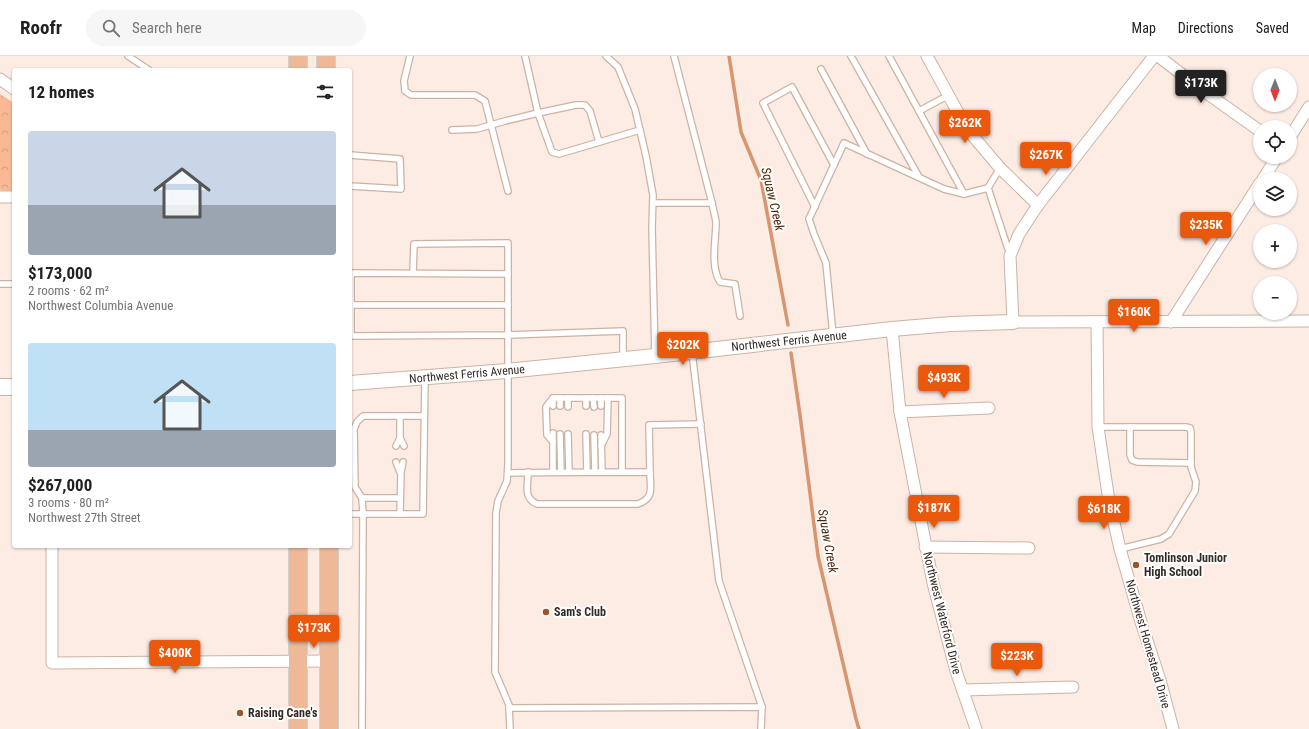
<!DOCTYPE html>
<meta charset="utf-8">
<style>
:root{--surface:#fff;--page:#f6f6f6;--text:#202124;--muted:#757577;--line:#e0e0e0;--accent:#ea580c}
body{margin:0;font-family:"Roboto Condensed",sans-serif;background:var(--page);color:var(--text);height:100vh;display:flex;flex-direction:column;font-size:15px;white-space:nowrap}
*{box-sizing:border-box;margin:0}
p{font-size:13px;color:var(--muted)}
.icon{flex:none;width:22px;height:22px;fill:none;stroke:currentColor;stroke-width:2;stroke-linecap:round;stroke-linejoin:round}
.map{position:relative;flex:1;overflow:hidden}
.details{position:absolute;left:12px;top:12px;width:340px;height:480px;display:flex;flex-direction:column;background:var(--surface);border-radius:4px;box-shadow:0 1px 3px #0004}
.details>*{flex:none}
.needle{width:26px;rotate:180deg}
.buttons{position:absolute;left:1253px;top:12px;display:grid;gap:8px}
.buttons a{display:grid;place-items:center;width:44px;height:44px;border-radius:50%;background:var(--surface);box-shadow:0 1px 3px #0004;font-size:20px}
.price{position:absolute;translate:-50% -34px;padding:0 9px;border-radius:4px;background:var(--accent);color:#fff;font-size:13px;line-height:26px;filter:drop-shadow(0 1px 2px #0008)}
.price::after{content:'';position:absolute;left:50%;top:24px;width:12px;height:9px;margin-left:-6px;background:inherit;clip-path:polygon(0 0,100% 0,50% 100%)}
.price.active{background:#222;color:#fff}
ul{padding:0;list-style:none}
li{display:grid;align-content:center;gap:8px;height:212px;padding:0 16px}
li span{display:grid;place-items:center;height:124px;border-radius:4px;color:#555}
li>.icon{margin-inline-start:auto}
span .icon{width:72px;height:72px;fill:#fffc;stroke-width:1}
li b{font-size:17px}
h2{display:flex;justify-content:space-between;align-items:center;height:48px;padding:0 16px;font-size:17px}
header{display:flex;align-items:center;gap:24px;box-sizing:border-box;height:56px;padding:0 20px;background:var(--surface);border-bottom:1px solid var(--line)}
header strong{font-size:19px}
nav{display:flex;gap:22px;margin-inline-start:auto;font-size:14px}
.search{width:280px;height:36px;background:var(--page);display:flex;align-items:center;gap:10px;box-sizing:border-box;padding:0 14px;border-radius:22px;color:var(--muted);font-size:15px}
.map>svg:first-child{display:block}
.park{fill:url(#park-crowns)}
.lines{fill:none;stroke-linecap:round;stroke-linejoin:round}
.stream{stroke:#d79670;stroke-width:3.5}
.service-casing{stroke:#cdb2a3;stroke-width:8}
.minor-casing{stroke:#cdb2a3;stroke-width:13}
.tertiary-casing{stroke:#cdb2a3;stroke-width:16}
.secondary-casing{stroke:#cdb2a3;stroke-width:18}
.primary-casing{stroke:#d2d0cf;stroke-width:20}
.service{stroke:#fff;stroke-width:5.5}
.minor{stroke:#fff;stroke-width:11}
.tertiary{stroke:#fff;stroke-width:14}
.secondary{stroke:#fff;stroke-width:16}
.primary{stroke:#edb999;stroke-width:18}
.poi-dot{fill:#9b562a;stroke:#fff;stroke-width:1.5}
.labels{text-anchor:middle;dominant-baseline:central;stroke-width:4;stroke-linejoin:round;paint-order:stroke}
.street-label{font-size:12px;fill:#342a24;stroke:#fff}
.poi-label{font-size:12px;font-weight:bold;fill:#342a24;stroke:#fff;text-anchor:start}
.water-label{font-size:13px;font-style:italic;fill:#4e2407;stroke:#fff}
</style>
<header>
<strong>Roofr</strong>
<div class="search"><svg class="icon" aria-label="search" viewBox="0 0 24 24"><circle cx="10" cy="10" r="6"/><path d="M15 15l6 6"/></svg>Search here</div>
<nav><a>Map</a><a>Directions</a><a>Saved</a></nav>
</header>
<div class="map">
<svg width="1309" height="673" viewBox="0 0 1309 673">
<defs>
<pattern id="park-crowns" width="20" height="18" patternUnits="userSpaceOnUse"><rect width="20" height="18" fill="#fab994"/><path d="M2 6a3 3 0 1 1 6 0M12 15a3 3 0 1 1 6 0" fill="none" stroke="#d79f7f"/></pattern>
</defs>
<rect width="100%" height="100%" fill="#fdece3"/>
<polygon class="park" points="0,38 14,47 14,136 0,134"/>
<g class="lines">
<g class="stream">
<polyline points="729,0 741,76 761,124 788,269"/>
<polyline points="791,297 800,359 818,500 856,663 859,673"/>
</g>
<defs>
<g id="service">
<polyline points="128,0 149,14"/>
<polyline points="410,0 404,25 405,35 411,39 475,39 485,45 508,135"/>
<polyline points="525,0 538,57 552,96 559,98 640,74"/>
<polyline points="606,0 618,11 635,53 646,100 653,139 652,172 655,300"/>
<polyline points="851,0 919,121"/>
<polyline points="889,0 964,138"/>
<polyline points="821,13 867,98"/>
<polyline points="919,55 949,39"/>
<polyline points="452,74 477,73 505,65 538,57 576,49 585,49 590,55 599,86"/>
<polyline points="350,99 400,103 401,133 350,130"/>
<polyline points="1000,112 988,132 1010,199"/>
<polyline points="653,147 712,147 674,0"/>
<path d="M712,147C713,153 715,159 716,166C716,184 710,210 720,226L735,228L740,260"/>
<polyline points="815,151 763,47 792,31 834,109"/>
<polyline points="413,217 414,188 508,187 508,218"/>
<polyline points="0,228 14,228"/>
<polyline points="350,249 508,249"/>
<polyline points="833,279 826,207 814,178 809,163 844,87 944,133 964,138 988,132"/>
<polyline points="692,296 719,525 762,651"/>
<polyline points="553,342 546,351 547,379 553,386"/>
<polyline points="560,342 560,350"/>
<polyline points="568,342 568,351"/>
<polyline points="586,342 586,350"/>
<polyline points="593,342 594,351"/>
<polyline points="553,350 553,342 622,342 622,416"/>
<polyline points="601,350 601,342"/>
<polyline points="1098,371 1186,371 1190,372 1191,376 1191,411 1196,426 1195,435 1169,478 1161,483 1120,493"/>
<polyline points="1130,371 1130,399 1132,404 1137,406 1191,407"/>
<polyline points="553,377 553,416"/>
<polyline points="560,378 561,416"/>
<polyline points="568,378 569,416"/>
<polyline points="586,378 587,416"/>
<polyline points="594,379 595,416"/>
<polyline points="601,379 602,416"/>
<polyline points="400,382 404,390"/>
<polyline points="396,390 400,382 400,360"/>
<polyline points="601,390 607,378 608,342"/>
<polyline points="396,406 400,416"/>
<polyline points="650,416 649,369 701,368"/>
<path d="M508,417C555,416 602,416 650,416C650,431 655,442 638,448H537C523,442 528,430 528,416"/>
<polyline points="362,442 363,458 423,458 425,321"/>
<polyline points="400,442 362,442 355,431 354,373 357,366 363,360 424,360"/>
<polyline points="350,458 363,458 362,673"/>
<polyline points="400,458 401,416 403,406"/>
<polyline points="509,652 762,651 761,673"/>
<polyline points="510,673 509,649 495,616 496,457 498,445 507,425 508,408 508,279 351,280 351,217 508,218 508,279 623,275 623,303"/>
</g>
<g id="minor">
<polyline points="927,0 967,73 1000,112 1038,149"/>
<polyline points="1154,0 1038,149 1019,178 1010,200 1013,266 1309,265"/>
<polyline points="1158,0 1201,33 1260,75"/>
<polyline points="0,23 14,33"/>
<polyline points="1290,81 1309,51"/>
<polyline points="1263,123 1277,101"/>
<polyline points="0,141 14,141"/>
<polyline points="1097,266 1098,371 1109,445 1120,493 1141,566 1160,624 1173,673"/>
<polyline points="1171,266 1260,127"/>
<polyline points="892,273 900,356 933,527 956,615 976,673"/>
<polyline points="900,356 989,352"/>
<polyline points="52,490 52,607 330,605"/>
<polyline points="925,491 1029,492"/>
<polyline points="963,634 1073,631"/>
</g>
<polyline id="tertiary" points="350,327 507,315 655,300 892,273 951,268 1013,266"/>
<polyline id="secondary" points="0,331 14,331"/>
<g id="primary">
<polyline points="298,0 298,14"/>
<polyline points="326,0 326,14"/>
<polyline points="329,490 329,673"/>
<polyline points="298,673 298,490"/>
</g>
</defs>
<use href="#service" class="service-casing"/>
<use href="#minor" class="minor-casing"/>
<use href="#tertiary" class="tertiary-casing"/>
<use href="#secondary" class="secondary-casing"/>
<use href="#primary" class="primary-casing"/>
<use href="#service" class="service"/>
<use href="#minor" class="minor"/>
<use href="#tertiary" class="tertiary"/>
<use href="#secondary" class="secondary"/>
<use href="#primary" class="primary"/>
</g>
<g class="poi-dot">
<circle cx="1136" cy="509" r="4"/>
<circle cx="546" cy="556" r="4"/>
<circle cx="240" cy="657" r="4"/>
</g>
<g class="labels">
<g class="street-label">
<text transform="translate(789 285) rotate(-6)">Northwest Ferris Avenue</text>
<text transform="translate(467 318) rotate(-5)">Northwest Ferris Avenue</text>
<text transform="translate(942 557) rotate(76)">Northwest Waterford Drive</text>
<text transform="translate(1148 588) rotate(74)">Northwest Homestead Drive</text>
</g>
<g class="poi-label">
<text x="1144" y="502">Tomlinson Junior<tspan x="1144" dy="14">High School</tspan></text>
<text x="554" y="556">Sam's Club</text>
<text x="248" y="657">Raising Cane's</text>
</g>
<g class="water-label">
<text transform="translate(773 143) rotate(77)">Squaw Creek</text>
<text transform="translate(828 485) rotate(80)">Squaw Creek</text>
</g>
</g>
</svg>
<div class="buttons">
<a><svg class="needle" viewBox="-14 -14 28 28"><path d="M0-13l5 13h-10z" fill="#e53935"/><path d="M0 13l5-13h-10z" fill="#757577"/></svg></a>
<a><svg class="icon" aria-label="locate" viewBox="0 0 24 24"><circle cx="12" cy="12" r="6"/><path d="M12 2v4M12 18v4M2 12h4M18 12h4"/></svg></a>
<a><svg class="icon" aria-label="layers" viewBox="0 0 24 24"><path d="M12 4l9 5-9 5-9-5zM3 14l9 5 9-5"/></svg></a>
<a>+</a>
<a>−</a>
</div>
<b class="price active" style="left:1201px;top:48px">$173K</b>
<b class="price" style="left:965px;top:88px">$262K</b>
<b class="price" style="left:1046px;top:120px">$267K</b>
<b class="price" style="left:1206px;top:190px">$235K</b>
<b class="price" style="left:1134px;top:277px">$160K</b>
<b class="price" style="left:683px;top:310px">$202K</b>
<b class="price" style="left:944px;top:343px">$493K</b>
<b class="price" style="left:934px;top:473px">$187K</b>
<b class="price" style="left:1104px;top:474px">$618K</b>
<b class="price" style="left:314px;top:593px">$173K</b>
<b class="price" style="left:175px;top:618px">$400K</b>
<b class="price" style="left:1017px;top:621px">$223K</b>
<section class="details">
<h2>12 homes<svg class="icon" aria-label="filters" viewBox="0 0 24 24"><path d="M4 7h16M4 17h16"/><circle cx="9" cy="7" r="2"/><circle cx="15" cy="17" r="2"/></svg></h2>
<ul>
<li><span style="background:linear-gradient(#c9d6e8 60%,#9aa5b1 0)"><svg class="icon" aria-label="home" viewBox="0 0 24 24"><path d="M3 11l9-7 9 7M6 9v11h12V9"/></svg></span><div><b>$173,000</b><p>2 rooms · 62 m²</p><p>Northwest Columbia Avenue</p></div></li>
<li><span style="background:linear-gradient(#bfe0f5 70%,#9aa5b1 0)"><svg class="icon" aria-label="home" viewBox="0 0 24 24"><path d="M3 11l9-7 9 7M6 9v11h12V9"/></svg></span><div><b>$267,000</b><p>3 rooms · 80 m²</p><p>Northwest 27th Street</p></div></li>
</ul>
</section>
</div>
